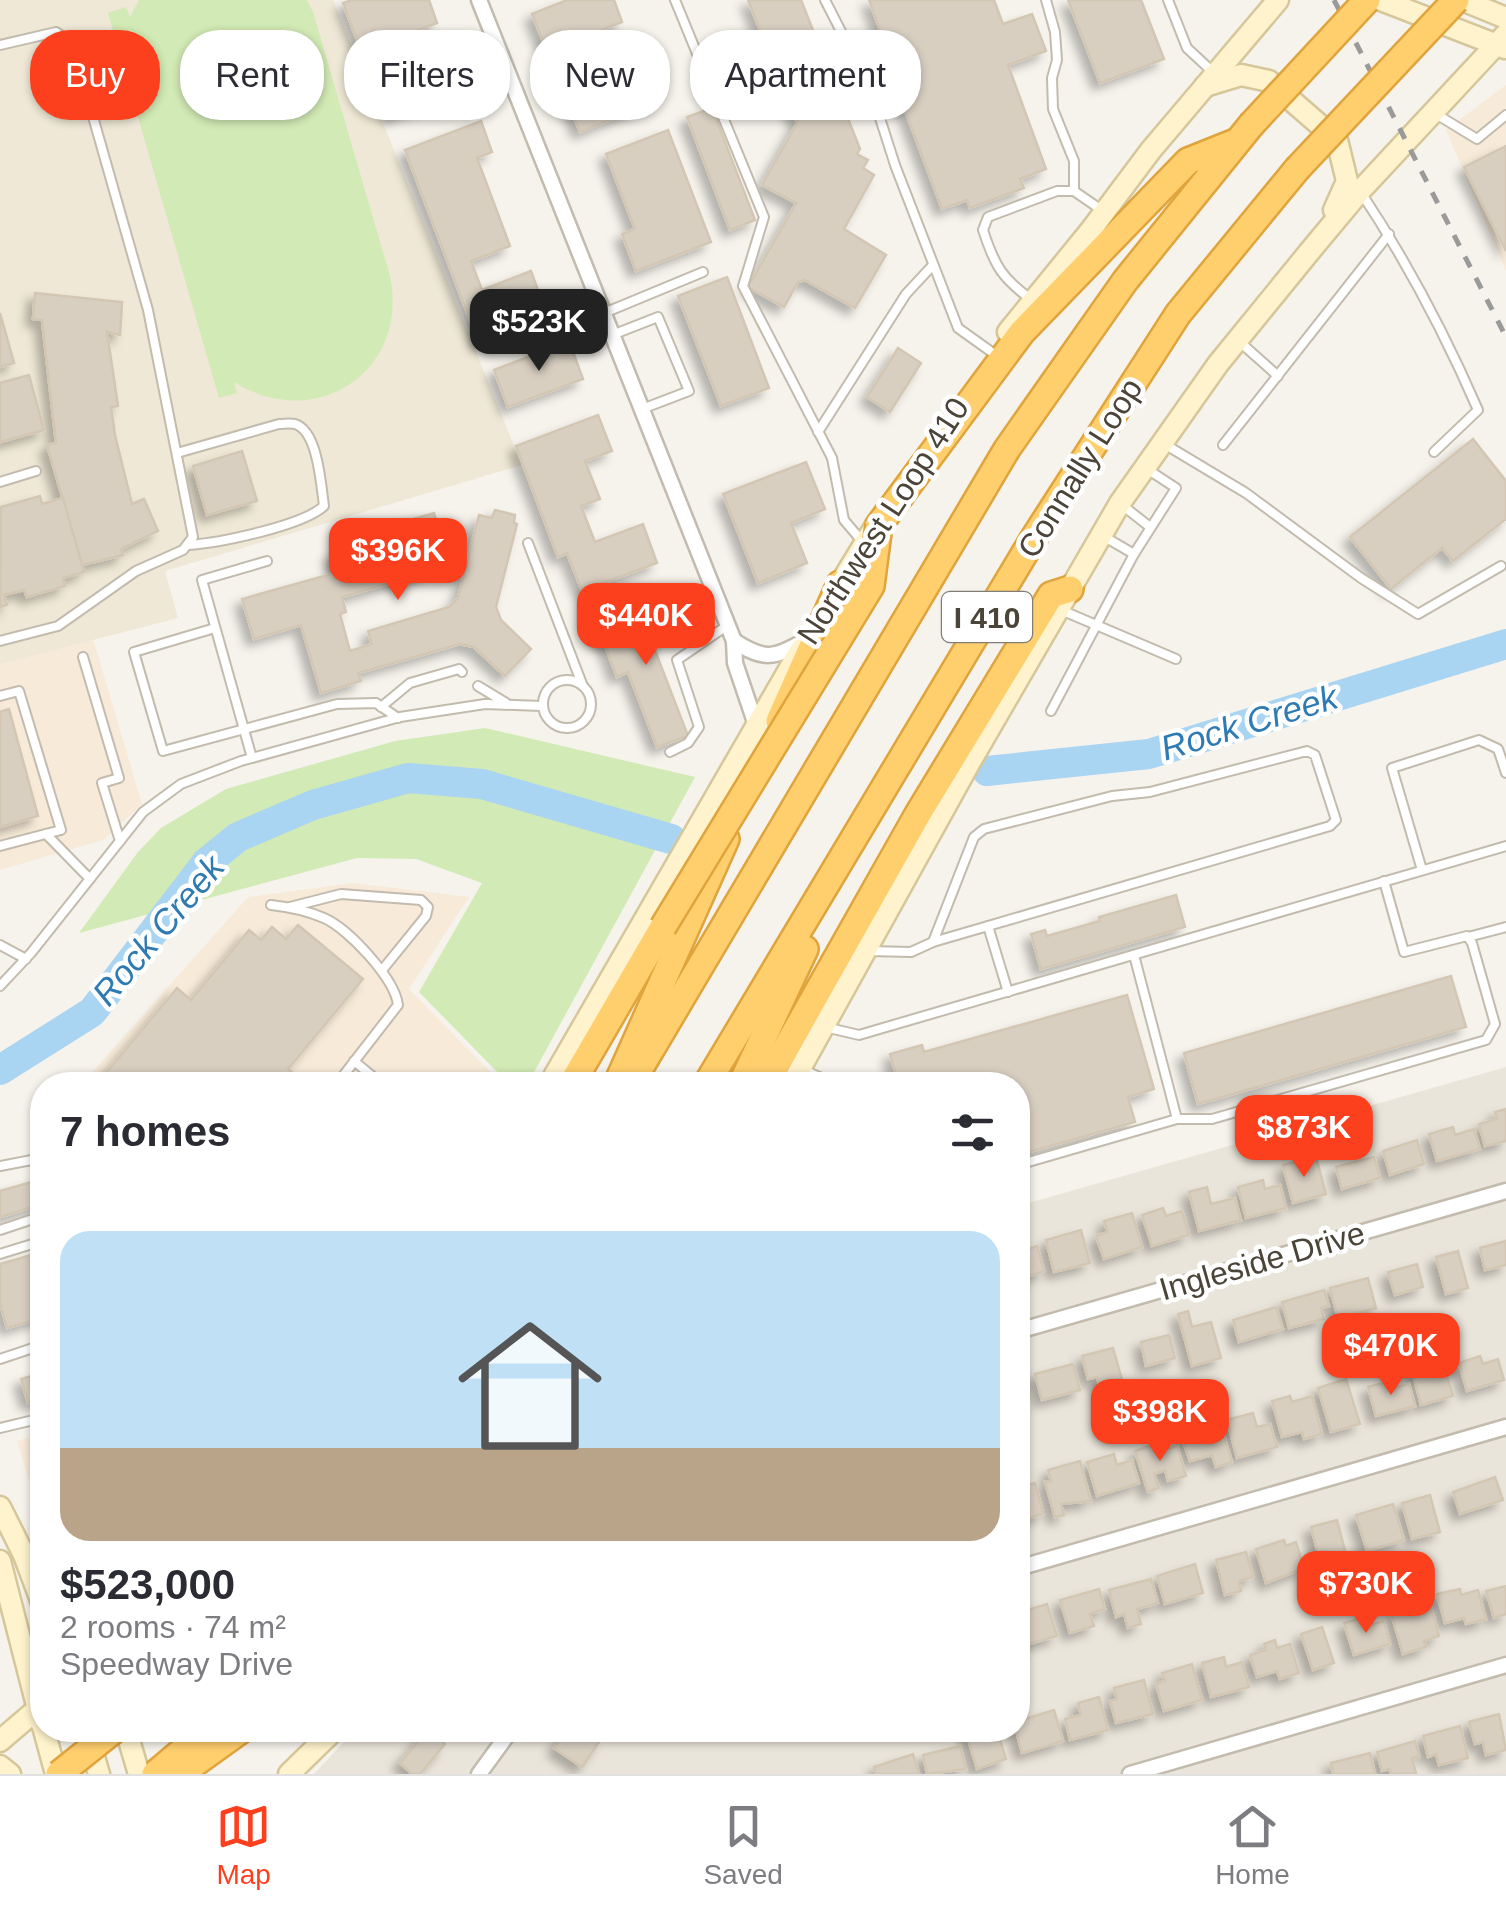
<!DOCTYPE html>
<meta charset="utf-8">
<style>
:root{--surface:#fff;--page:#f7f7f7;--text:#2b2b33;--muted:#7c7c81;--line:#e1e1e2;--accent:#fc3f1d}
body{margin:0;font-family:Arial,sans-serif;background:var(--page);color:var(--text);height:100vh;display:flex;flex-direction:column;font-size:38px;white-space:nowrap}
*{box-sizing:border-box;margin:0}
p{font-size:32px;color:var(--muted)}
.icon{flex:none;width:55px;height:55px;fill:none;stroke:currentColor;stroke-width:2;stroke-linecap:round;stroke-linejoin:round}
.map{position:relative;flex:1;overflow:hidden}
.panel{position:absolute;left:30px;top:1072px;width:1000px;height:670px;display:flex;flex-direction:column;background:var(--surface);border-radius:40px;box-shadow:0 2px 8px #0004}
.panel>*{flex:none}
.guide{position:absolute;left:30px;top:30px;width:1000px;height:90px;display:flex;gap:20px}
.price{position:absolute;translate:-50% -85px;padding:0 22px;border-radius:20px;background:var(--accent);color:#fff;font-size:32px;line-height:65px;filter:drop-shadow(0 2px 5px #0008)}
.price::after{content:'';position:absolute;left:50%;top:60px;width:30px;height:22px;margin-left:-15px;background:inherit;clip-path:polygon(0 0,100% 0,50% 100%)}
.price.active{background:#222;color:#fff}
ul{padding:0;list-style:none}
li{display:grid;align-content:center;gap:20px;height:530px;padding:0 30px}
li+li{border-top:2px solid var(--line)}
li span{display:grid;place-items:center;height:310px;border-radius:30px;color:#555}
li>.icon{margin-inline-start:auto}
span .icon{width:180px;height:180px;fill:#fffc;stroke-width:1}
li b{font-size:42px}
h2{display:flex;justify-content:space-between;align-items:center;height:120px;padding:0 30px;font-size:42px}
.chip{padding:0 35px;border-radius:40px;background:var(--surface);box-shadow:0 2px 8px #0004;font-size:35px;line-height:90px}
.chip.active{background:var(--accent);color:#fff}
.tab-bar{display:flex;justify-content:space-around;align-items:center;height:140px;border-top:2px solid var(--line);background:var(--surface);font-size:28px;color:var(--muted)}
.tab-bar a{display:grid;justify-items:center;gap:5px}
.tab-bar .active{color:var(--accent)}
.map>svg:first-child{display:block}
.residential{fill:#eae5da}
.commercial{fill:#f7ead8}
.education{fill:#efe8d6}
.green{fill:#d2eab5}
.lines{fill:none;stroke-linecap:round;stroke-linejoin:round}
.river{stroke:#a9d4f2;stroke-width:30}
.building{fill:#d8cfc1;stroke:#d3c7b4;stroke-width:2.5;filter:url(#shadow)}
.lane-casing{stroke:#c2bbae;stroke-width:12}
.street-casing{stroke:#c2bbae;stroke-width:19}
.secondary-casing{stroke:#d6c79b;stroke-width:25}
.highway-casing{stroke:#e0a43c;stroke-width:30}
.lane{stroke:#fff;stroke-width:8}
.street{stroke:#fff;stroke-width:14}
.secondary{stroke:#fff3cd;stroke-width:20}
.highway{stroke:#ffcf6e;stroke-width:25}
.rail{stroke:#9a9a9a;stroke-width:5;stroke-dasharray:12 12;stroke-linecap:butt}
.highway-bridge-casing{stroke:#e0a43c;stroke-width:30;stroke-linecap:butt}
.highway-bridge{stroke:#ffcf6e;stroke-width:25}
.labels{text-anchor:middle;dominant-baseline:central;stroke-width:9;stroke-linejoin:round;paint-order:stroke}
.shield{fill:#fff;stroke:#817c74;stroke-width:2.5}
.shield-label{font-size:30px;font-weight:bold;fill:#4b4439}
.street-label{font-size:32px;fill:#4b4439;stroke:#fff}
.water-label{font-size:35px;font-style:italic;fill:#2e7ab2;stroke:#fff}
</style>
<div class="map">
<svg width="1506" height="1774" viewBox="0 0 1506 1774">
<defs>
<filter id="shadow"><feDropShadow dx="-7" dy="7" stdDeviation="5" flood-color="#0004"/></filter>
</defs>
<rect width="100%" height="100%" fill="#f6f3ec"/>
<polygon class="residential" points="1506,1067 1506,1774 314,1774 355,1730 1018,1730 1018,1206"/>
<g class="commercial">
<polygon points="1506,85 1506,271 1446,130"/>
<polygon points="93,639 142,804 103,840 0,870 0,664"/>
<polygon points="353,883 469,897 409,989 503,1085 81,1085 248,897"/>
<polygon points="42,1434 42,1522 17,1441"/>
</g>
<polygon class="education" points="0,0 333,0 522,465 165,571 178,618 0,664"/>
<g class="green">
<path d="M139,0H307L313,12L390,276C410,372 315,433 234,382L237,393L219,398L108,13L126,7L130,17Z"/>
<polygon points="485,728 695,777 527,1085 510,1085 419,992 482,883 416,859 357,858 79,933 138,852 161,828 226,789 395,741"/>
</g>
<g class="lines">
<g class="river">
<polyline points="987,771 1149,754 1506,644"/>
<polyline points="0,1070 92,1012 206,863 238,837 313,805 408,778 482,784 671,839"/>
</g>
</g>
<g class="building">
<polygon points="352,0 429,0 437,23 361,51 343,3"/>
<polygon points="567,0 614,0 622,22 561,46 558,39 544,44 532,14"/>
<polygon points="748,0 801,0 860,149 857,154 868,160 863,168 874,175 844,229 886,255 855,308 805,280 798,282 784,307 748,287 796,203 762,185 797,123"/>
<polygon points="869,0 994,0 1003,24 1032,14 1046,51 1008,65 1046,169 1020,179 1024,188 970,208 967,200 942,209 890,70 894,68"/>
<polygon points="1068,0 1141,0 1164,59 1100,83"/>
<polygon points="441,56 455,94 391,117 377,79"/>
<polygon points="637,57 655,102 580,132 561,87"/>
<polygon points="712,108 755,220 730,230 687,117"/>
<polygon points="481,121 492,152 477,158 510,246 471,261 482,290 531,271 548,318 479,344 405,150"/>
<polygon points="668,130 711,242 636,271 622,234 635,229 606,154"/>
<polygon points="1506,146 1506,251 1464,167"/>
<polygon points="727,277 769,388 721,406 678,296"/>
<polygon points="35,293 122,302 120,335 107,332 118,406 111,407 115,435 132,504 144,499 158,531 121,549 123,555 82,565 47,445 56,443 42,320 33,319"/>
<polygon points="0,313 14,363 0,367"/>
<polygon points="569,341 583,379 508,407 494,370"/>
<polygon points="898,348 921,363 890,412 867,397"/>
<polygon points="29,375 44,430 0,442 0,383"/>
<polygon points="598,415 612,451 585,461 600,499 581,506 595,542 643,524 657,563 582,591 567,553 558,557 516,446"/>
<polygon points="1473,439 1506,481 1506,519 1453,561 1442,548 1391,589 1350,537"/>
<polygon points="242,451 257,501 207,515 193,466"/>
<polygon points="806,462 825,509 791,523 807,563 758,583 723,494"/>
<polygon points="40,496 42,504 63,498 84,572 63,578 65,586 27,597 24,590 4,595 7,605 0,607 1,507"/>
<polygon points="495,510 515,515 514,523 517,524 496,607 501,620 531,649 505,676 474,647 460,644 358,673 361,681 321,693 301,625 254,639 242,599 335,573 330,554 395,535 392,525 434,513 446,554 424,560 427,573 342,597 346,612 340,614 350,651 372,644 368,631 449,607 458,598 479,515 492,518"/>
<polygon points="664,601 676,631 651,640 688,736 657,747 628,672 617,677 598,627"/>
<polygon points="9,709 38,816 0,827 0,712"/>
<polygon points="1176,895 1185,927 1041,969 1031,934 1045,930 1047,936 1100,921 1099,917"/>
<polygon points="298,925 363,979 288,1069 298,1077 292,1085 96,1085 177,988 191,1000 249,930 261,940 272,927 286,939"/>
<polygon points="1451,976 1466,1027 1198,1104 1184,1053"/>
<polygon points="1127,995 1154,1089 1128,1097 1135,1122 1018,1155 1018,1085 899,1085 890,1054 922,1045 924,1052"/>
<polygon points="1506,1109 1506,1141 1485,1146 1479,1124 1497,1119 1495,1112"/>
<polygon points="1453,1127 1455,1135 1474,1129 1480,1149 1437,1161 1429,1134"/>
<polygon points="1417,1140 1424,1164 1390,1175 1383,1151"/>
<polygon points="1316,1157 1326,1194 1293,1203 1283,1165"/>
<polygon points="1374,1157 1380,1178 1342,1189 1336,1167"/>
<polygon points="42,1179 42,1204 0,1217 0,1191"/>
<polygon points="1263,1180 1265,1189 1280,1185 1286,1208 1246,1218 1238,1187"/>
<polygon points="1207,1187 1211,1204 1235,1198 1241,1220 1199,1231 1189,1192"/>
<polygon points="1163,1208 1166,1216 1182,1211 1189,1235 1152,1246 1142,1215"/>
<polygon points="1132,1213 1142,1247 1104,1259 1096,1236 1108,1232 1104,1221"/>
<polygon points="1081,1230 1090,1263 1054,1272 1046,1240"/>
<polygon points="1506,1241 1506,1265 1485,1270 1480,1248"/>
<polygon points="1019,1243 1021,1251 1037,1246 1044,1271 1018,1280"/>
<polygon points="1458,1251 1468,1288 1446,1294 1436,1257"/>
<polygon points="42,1252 42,1276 32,1279 42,1318 7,1328 0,1303 0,1264"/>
<polygon points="1417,1264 1423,1287 1395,1295 1388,1272"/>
<polygon points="1368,1278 1376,1308 1338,1318 1330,1288"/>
<polygon points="1324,1290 1329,1306 1321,1308 1324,1319 1289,1328 1282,1302"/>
<polygon points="1276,1307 1283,1329 1239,1342 1233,1320"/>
<polygon points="1188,1311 1192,1327 1211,1322 1221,1358 1192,1366 1178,1314"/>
<polygon points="1169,1335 1175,1358 1146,1366 1141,1342"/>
<polygon points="1113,1348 1123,1383 1100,1389 1097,1377 1088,1379 1082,1356"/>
<polygon points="1480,1356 1483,1364 1498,1359 1504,1380 1467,1391 1459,1363"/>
<polygon points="1073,1364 1080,1390 1042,1400 1035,1374"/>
<polygon points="1427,1365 1429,1373 1445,1369 1453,1396 1421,1405 1412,1370"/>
<polygon points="42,1373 42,1399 28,1403 21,1379"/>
<polygon points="1346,1379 1360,1424 1331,1432 1318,1388"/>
<polygon points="1387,1382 1389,1389 1409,1384 1415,1406 1376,1416 1368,1387"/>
<polygon points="1290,1396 1292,1402 1312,1396 1322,1434 1304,1439 1302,1432 1282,1437 1272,1401"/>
<polygon points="1253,1413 1257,1427 1270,1424 1277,1447 1237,1458 1227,1420"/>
<polygon points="1205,1431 1207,1437 1223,1433 1232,1462 1216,1467 1212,1455 1190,1461 1182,1438"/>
<polygon points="1158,1443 1161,1451 1177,1446 1186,1476 1168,1481 1165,1470 1154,1474 1159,1488 1148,1492 1135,1451"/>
<polygon points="1114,1454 1117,1465 1132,1460 1139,1483 1097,1496 1087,1462"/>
<polygon points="1080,1461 1091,1501 1061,1504 1064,1515 1055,1517 1045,1482 1051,1481 1048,1470"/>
<polygon points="1495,1477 1503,1500 1460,1514 1453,1492"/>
<polygon points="1035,1483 1043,1514 1018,1521 1018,1487"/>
<polygon points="1430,1495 1440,1532 1412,1539 1402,1503"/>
<polygon points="1393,1504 1404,1540 1367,1551 1356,1515"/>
<polygon points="1337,1520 1347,1558 1326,1563 1323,1551 1318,1553 1311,1527"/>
<polygon points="1284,1540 1286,1546 1296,1542 1304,1568 1266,1583 1256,1549"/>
<polygon points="1246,1552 1253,1577 1239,1581 1241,1591 1225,1595 1216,1560"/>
<polygon points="1195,1564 1203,1593 1165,1604 1157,1576"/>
<polygon points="1151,1579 1158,1603 1137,1609 1141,1624 1128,1628 1124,1614 1116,1617 1109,1590"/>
<polygon points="1506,1586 1506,1614 1494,1618 1486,1591"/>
<polygon points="1099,1589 1105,1609 1090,1614 1094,1626 1070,1633 1060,1600"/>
<polygon points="1460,1589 1461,1595 1478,1590 1486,1619 1466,1624 1464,1618 1445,1623 1437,1594"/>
<polygon points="1430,1603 1439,1636 1424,1641 1426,1647 1403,1654 1391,1613"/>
<polygon points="1047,1604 1057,1636 1026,1645 1023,1633 1018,1635 1018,1613"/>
<polygon points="1365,1617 1367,1626 1384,1621 1390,1644 1354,1655 1344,1623"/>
<polygon points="1322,1627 1334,1663 1313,1670 1301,1634"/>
<polygon points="1275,1640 1277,1648 1290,1644 1299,1673 1280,1679 1277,1671 1257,1677 1250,1655 1266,1650 1264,1644"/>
<polygon points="1224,1657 1226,1667 1242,1662 1249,1687 1211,1697 1202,1663"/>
<polygon points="1192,1664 1202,1700 1164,1711 1156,1684 1165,1681 1162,1673"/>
<polygon points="1144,1680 1153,1714 1116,1723 1110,1701 1117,1699 1114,1688"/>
<polygon points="1099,1697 1108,1730 1070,1740 1065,1719 1081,1715 1078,1703"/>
<polygon points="1054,1710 1063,1741 1022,1753 1016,1730 1018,1721"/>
<polygon points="1499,1714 1506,1750 1486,1755 1483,1742 1475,1744 1469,1722"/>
<polygon points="1460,1726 1468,1758 1439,1765 1436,1754 1428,1757 1423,1736"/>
<polygon points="428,1730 445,1744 420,1774 412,1774 400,1763"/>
<polygon points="567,1730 588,1730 601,1739 582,1767 554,1748"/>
<polygon points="971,1730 997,1730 1006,1759 977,1769 966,1732"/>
<polygon points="1415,1741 1419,1756 1412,1758 1416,1773 1391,1774 1389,1769 1382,1771 1377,1752"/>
<polygon points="960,1746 966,1769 927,1774 923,1755"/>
<polygon points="1370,1753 1375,1774 1333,1774 1331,1763"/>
<polygon points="913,1754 919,1774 876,1774 874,1767"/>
</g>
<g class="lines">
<defs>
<g id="lane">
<polyline points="675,0 764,217 743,286 832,458 844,520 861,540"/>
<polyline points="825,0 871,90 895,165 958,328 993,353"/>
<polyline points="1046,0 1055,32 1057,60 1052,78 1053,109 1074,161 1074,191"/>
<polyline points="1168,0 1187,48 1215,74"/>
<polyline points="0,45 56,32 72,43 148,310 193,537 183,550 136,571 58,626 0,641"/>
<polyline points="1436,114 1477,139 1506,115"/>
<path d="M1360,191C1406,260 1445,334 1478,410L1434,452"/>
<path d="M1033,301C1002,278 995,267 983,230L988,217L1057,191H1074L1103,211"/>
<polyline points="604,313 703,272"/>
<polyline points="612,335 658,317 689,391 642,409"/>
<polyline points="1241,343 1278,376"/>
<polyline points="818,432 906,294 933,265"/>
<polyline points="1166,445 1246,493 1361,578 1418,614 1501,566"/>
<polyline points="1223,445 1389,234"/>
<path d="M177,453L279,424C284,424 290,423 295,424C318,431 321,485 324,506C302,526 219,543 188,545"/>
<polyline points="0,482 36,471"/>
<polyline points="1122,505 1150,527"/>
<polyline points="1103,536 1134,554"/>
<polyline points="528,543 582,684"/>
<polyline points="1061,610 1176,659"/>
<polyline points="215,628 134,652 163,751 337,704 376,703 398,718"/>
<polyline points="83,657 119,778 102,783 120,841"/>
<circle cx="567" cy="704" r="24"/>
<polyline points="478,686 506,703"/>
<polyline points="0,696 19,691 61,830 0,846"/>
<polyline points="381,707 410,683 459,669 462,672"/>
<polyline points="1051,711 1134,554 1176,488 1147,469"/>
<polyline points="670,752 688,743 699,727 677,660 728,625"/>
<polyline points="252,758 202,580 267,561"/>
<polyline points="46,834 90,879"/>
<polyline points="1422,870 1392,768 1479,740 1498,749 1506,773"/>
<path d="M271,905C289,907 308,911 324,918C349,929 395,979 398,1005L336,1085"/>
<polyline points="290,907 341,894 421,900 428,907 426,916 383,969"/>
<polyline points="1468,937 1506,927"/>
<polyline points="933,942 988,926"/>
<polyline points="0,945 26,959"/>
<polyline points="868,951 911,952 933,942 974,837 984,829 1112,796 1150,792 1307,751 1315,755 1336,820 1330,826 988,926 1008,992"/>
<polyline points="0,986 31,953 143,812 181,784 241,761 400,717 485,704 542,706"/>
<polyline points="825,1027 859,1035 1506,846"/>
<polyline points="354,1061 383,1085"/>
<polyline points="801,1069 824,1079 826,1085"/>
<polyline points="1177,1119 1212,1119 1486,1040 1495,1024 1472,943 1467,936 1404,952 1384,881"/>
<polyline points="1018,1165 1177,1119 1134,955"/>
<polyline points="0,1166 42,1158"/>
<polyline points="0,1230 42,1216"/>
<polyline points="0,1254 42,1241"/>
<polyline points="0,1359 42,1345"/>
<polyline points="0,1428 42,1418"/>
</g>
<g id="street">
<polyline points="479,0 734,641 735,663 756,725"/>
<path d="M734,641C765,661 773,658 805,641"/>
<polyline points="1018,1331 1506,1191"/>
<polyline points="1018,1568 1506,1427"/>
<polyline points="479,1774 511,1730"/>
<polyline points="1130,1774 1506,1665"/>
</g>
<g id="secondary">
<polyline points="1381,0 1505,48"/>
<polyline points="1462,0 1506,18"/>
<polyline points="1205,86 1241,75 1269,81 1337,140 1347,181 1334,210"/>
<polyline points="1008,332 1091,230 1151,150 1278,0"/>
<polyline points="834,594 876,525"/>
<polyline points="549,1085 801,649"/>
<polyline points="791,1085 970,762 1120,503 1218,364 1310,251 1360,191 1506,34"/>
<polyline points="0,1507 24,1555 42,1603"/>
<polyline points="0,1561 42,1725"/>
<polyline points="44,1730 56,1774"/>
<polyline points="86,1730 99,1774"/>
<polyline points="126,1730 139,1774"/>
<polyline points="0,1741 42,1705"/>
<polyline points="0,1766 10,1774"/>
<polyline points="289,1774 334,1730"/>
</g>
<g id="highway">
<polyline points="879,525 1022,332 1188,161 1233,143"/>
<polyline points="779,721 840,584"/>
<polyline points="618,1081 726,839"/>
<polyline points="571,1085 663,927"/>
<polyline points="630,1085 1007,449 1125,281 1251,125"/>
<polyline points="706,1085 1035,536 1178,314 1297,169"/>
<polyline points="741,1085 805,949"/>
<polyline points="765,1085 918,814 1051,595 1070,589"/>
<polyline points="155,1774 207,1730"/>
<polyline points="180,1774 241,1730"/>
</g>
</defs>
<use href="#lane" class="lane-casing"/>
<use href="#street" class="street-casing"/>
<use href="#secondary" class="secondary-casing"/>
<use href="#highway" class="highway-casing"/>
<use href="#lane" class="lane"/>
<use href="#street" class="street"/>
<use href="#secondary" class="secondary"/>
<use href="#highway" class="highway"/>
<polyline class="rail" points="1334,0 1506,337"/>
<defs>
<g id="highway-bridge">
<polyline points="1251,125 1367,0"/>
<polyline points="1297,169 1456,0"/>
<polyline points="663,927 871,586 879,525"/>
<polyline points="59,1774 114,1730"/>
</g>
</defs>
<use href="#highway-bridge" class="highway-bridge-casing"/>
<use href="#highway-bridge" class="highway-bridge"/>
</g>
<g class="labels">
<rect class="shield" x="942" y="592" width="90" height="50" rx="8"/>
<g class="shield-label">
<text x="987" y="617">I 410</text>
</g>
<g class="street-label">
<text transform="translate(1080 468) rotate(-58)">Connally Loop</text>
<text transform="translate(883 521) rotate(-57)">Northwest Loop 410</text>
<text transform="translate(1262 1261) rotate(-16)">Ingleside Drive</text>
</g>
<g class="water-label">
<text transform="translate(1249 722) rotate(-17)">Rock Creek</text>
<text transform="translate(158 930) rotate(-50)">Rock Creek</text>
</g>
</g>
</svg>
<b class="price active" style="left:539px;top:374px">$523K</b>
<b class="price" style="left:398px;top:603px">$396K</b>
<b class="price" style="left:646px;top:668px">$440K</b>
<b class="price" style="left:1304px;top:1180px">$873K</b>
<b class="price" style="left:1391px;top:1398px">$470K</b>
<b class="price" style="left:1160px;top:1464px">$398K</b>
<b class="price" style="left:1366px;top:1636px">$730K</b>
<div class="guide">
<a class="chip active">Buy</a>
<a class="chip">Rent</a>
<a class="chip">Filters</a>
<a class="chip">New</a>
<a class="chip">Apartment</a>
</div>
<section class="panel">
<h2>7 homes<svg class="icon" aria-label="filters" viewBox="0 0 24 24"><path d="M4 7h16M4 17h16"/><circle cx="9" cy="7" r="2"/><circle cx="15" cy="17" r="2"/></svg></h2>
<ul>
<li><span style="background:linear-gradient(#bfe0f5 70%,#b9a48a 0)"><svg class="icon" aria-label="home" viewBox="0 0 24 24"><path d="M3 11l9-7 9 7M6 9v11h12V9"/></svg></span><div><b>$523,000</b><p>2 rooms · 74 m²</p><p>Speedway Drive</p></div></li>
</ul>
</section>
</div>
<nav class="tab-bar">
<a class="active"><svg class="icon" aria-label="map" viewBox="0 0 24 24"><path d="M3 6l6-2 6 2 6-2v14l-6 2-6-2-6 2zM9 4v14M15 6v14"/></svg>Map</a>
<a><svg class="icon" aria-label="saved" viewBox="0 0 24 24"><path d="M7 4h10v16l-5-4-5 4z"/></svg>Saved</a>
<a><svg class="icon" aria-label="home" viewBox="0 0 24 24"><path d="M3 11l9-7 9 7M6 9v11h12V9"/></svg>Home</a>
</nav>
